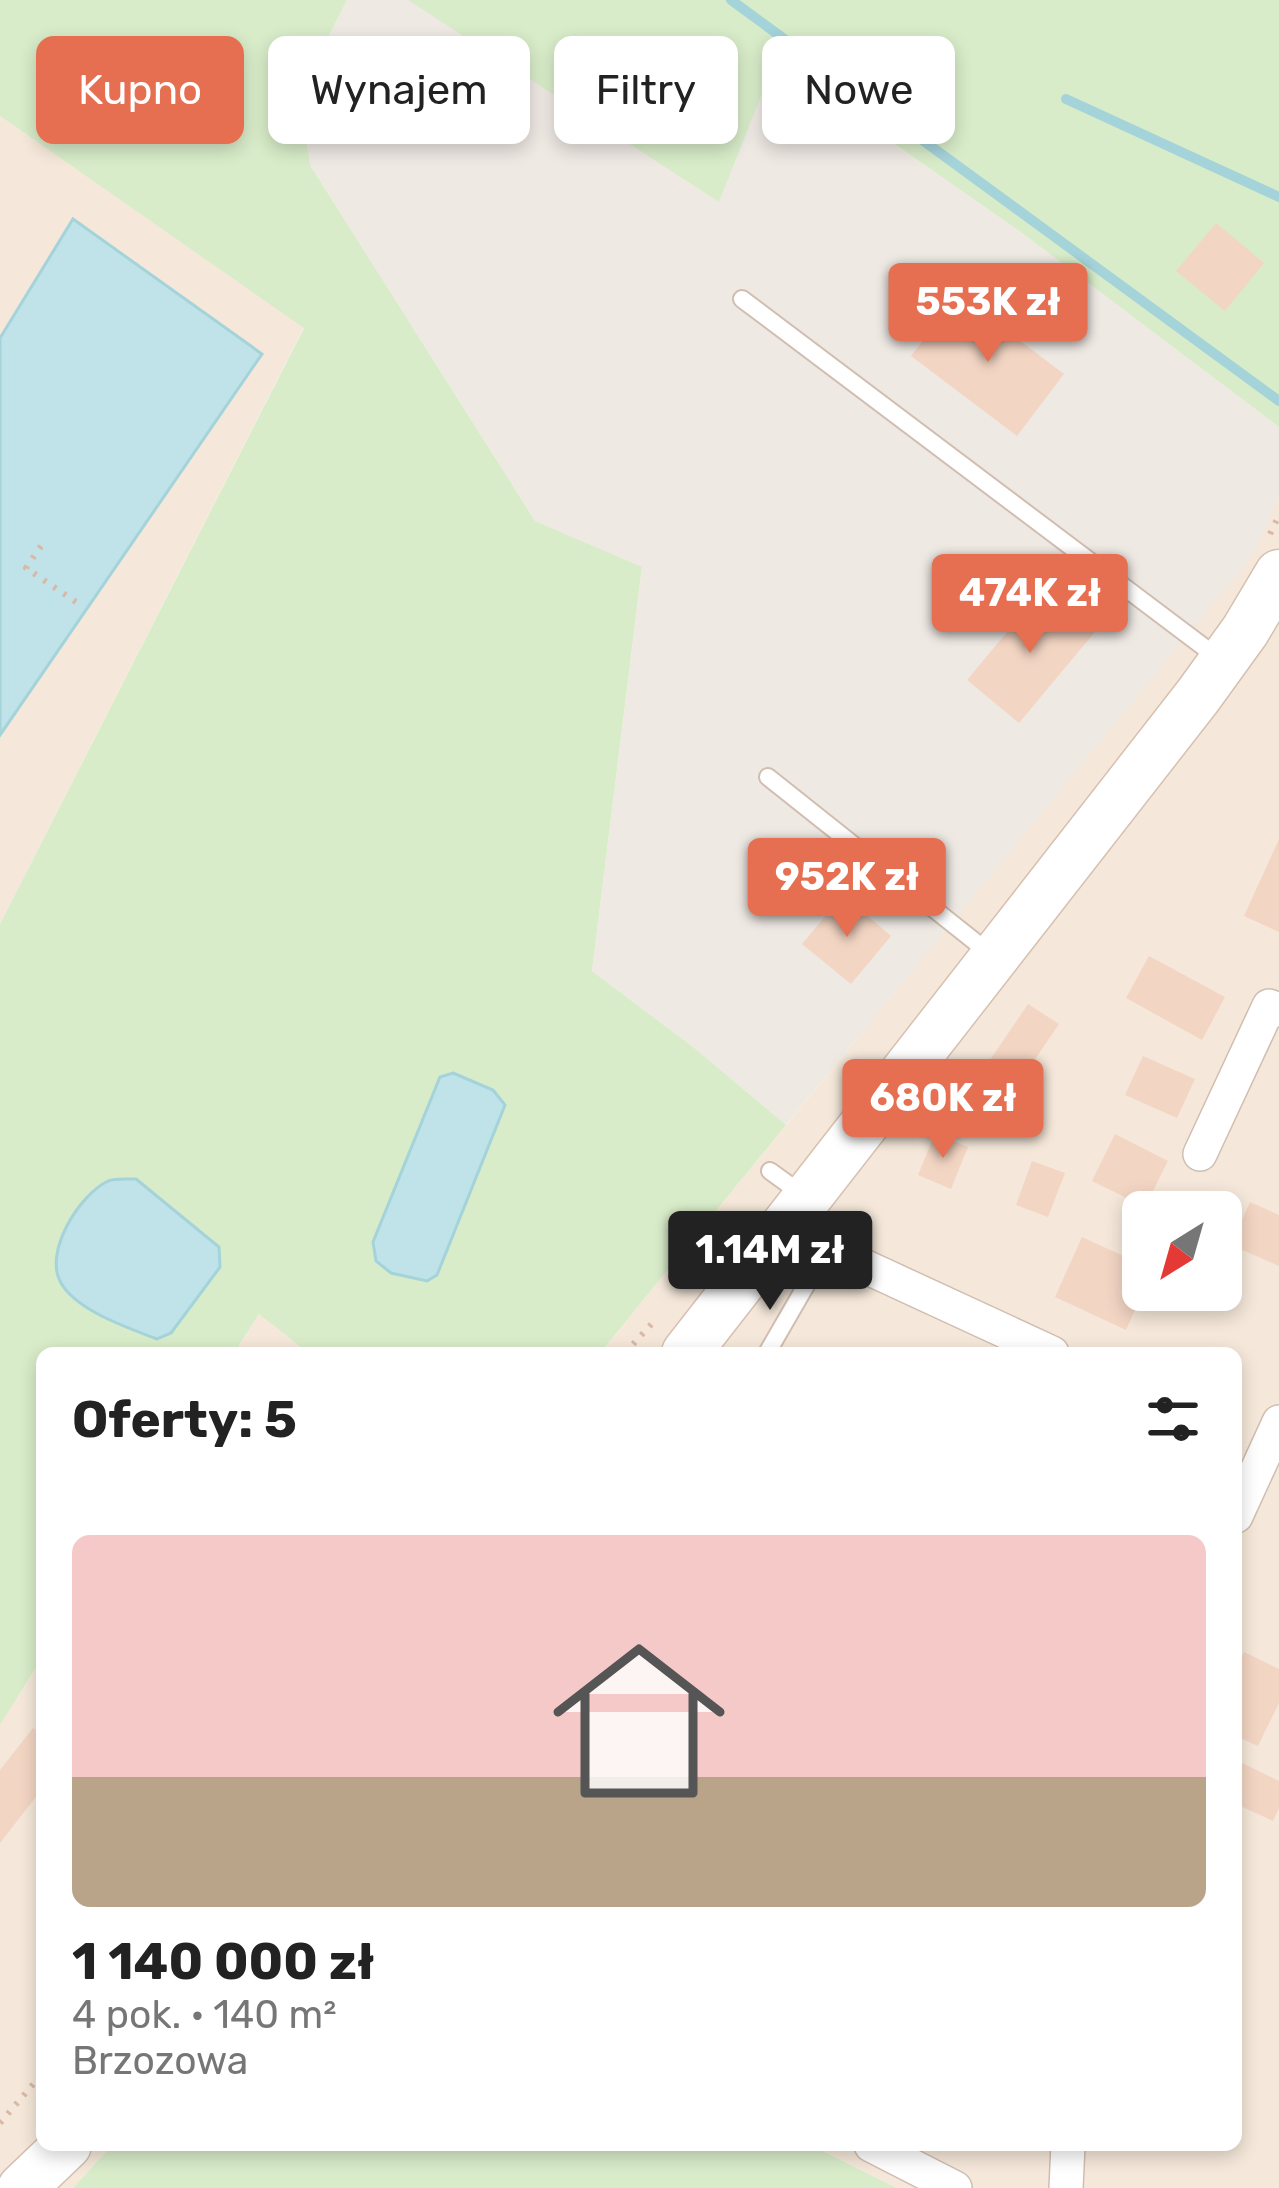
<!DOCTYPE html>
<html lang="pl">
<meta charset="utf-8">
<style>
:root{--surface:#fff;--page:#f6f6f6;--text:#222;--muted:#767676;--line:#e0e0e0;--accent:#e76f51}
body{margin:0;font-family:Rubik,sans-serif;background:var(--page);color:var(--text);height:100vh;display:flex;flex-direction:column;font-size:45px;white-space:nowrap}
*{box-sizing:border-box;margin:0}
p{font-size:39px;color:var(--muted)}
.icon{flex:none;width:66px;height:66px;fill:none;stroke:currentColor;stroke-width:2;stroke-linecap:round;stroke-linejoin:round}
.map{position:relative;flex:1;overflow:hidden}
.sheet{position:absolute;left:36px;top:1347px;width:1206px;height:804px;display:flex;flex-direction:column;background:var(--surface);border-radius:18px;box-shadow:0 6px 18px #0003}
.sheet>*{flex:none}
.hud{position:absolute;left:36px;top:36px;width:1209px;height:108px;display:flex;gap:24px}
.needle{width:78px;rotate:217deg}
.buttons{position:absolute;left:1122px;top:1191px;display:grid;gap:24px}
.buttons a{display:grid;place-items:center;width:120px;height:120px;border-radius:18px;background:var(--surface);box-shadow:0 6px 18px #0003;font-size:60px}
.price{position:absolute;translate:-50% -102px;padding:0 27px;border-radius:12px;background:var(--accent);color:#fff;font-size:39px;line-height:78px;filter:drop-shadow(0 3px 6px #0008)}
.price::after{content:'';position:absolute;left:50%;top:72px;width:36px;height:27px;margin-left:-18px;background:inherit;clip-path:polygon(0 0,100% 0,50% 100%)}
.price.selected{background:#222;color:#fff}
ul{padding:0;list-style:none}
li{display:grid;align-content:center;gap:24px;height:636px;padding:0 36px}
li+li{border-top:3px solid var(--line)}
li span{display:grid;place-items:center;height:372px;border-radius:18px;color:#555}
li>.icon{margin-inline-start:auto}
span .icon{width:216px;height:216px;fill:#fffc;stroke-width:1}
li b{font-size:51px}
h2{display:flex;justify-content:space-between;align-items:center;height:144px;padding:0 36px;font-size:51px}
.tag{padding:0 42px;border-radius:18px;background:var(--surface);box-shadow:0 6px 18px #0003;font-size:42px;line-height:108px}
.tag.selected{background:var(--accent);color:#fff}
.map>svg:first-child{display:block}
.residential{fill:#f5e8da;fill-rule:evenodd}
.industrial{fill:#efe9e4}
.green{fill:#d8ecc9}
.water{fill:#bfe3e8;stroke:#a5d3da;stroke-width:3}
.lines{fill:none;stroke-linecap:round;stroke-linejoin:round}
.stream{stroke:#a5d3da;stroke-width:10}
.building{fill:#f3d5c3}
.lane-casing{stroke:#d1beb0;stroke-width:20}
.street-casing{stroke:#d1beb0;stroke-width:36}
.secondary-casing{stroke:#d6c0b0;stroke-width:51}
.path{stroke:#d9b8a5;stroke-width:6;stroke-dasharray:3 9;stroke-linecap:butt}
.lane{stroke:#fff;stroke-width:16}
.street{stroke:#fff;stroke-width:33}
.secondary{stroke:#fff;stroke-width:48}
</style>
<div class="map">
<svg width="1279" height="2188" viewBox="0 0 1279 2188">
<rect width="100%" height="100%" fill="#fdf6ec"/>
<g class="residential">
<polygon points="0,116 304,327 0,924"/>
<path d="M1279,496V2188H897L811,2145H1236V1353H600L1251,556ZM1143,1212H1221V1290H1143Z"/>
<polygon points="259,1314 308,1353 234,1353"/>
<polygon points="42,1658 42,2145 112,2145 73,2188 0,2188 0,1725"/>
</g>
<polygon class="industrial" points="347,0 409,0 774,61 1022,233 1279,427 1279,496 1252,556 786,1125 697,1050 592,971 642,568 535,521 310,165 300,93"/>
<g class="green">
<polygon points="0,0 347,0 300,93 310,165 535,521 642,567 592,971 697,1050 786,1125 600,1353 308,1353 259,1314 234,1353 42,1353 42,1658 0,1725 0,924 304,328 0,116"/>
<polygon points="408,0 1279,0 1279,427 1022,233 775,61 719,202"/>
<polygon points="112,2145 811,2145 897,2188 73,2188"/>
</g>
<g class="water">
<polygon points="73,219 262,354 0,735 0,338"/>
<polygon points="453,1073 493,1090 505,1105 437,1275 427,1281 391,1273 376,1261 373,1242 440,1077"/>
<path d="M136,1179L219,1247L220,1267L171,1333L157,1339C129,1328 77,1311 61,1283C43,1253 79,1195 108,1181C115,1178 128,1179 136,1179Z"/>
</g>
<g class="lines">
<g class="stream">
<polyline points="731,0 1279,401"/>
<polyline points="1066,99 1279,197"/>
</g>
</g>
<g class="building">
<polygon points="1216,223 1264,263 1225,311 1176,271"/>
<polygon points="958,294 1064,374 1017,436 911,356"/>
<polygon points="1042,590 1094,633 1019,723 967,680"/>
<polygon points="1279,839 1279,932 1244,916"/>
<polygon points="843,895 891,936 851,984 802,944"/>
<polygon points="1149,956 1225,997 1202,1040 1126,998"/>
<polygon points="1028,1004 1059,1024 1019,1083 988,1063"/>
<polygon points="1143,1056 1195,1079 1177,1118 1125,1095"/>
<polygon points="935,1134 968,1147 951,1189 918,1175"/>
<polygon points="1115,1134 1168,1161 1145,1207 1092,1181"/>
<polygon points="1032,1161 1065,1173 1048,1217 1016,1205"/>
<polygon points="1250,1202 1279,1215 1279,1266 1231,1245"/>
<polygon points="1082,1237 1143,1265 1144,1290 1126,1330 1055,1297"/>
<polygon points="1244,1652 1279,1669 1279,1703 1258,1746 1236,1736 1236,1669"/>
<polygon points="33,1728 42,1734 42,1789 0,1843 0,1770"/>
<polygon points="1240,1762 1279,1781 1279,1808 1273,1821 1236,1804"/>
</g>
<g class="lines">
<defs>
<g id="lane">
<polyline points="742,299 1221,660"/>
<polyline points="768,777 993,956"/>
<polyline points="770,1171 803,1195"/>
<polyline points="711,1233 752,1267"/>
<polyline points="767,1353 827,1249"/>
</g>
<g id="street">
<polyline points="1200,1154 1269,1006 1279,1010"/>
<polyline points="787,1222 827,1249 1052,1353"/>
<polyline points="1236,1516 1279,1422"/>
<polyline points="871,2145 955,2188"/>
<polyline points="1066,2188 1068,2145"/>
</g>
<g id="secondary">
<polyline points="686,1353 1198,696 1245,631 1279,574"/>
<polyline points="22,2188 67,2145"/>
</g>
</defs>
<use href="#lane" class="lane-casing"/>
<use href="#street" class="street-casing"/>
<use href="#secondary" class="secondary-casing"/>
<g class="path">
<polyline points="1270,534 1279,515"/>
<polyline points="41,546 26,568 79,604"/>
<polyline points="625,1353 657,1318"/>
<polyline points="0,2123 42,2074"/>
</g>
<use href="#lane" class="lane"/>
<use href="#street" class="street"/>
<use href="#secondary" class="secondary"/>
</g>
</svg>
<div class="buttons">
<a><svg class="needle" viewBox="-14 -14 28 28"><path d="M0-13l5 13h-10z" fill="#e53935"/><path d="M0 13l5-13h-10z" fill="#767676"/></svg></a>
</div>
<b class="price" style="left:988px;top:365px">553K zł</b>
<b class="price" style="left:1030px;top:656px">474K zł</b>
<b class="price" style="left:847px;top:940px">952K zł</b>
<b class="price" style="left:943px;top:1161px">680K zł</b>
<b class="price selected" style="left:770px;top:1313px">1.14M zł</b>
<div class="hud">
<a class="tag selected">Kupno</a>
<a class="tag">Wynajem</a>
<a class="tag">Filtry</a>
<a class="tag">Nowe</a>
</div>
<section class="sheet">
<h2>Oferty: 5<svg class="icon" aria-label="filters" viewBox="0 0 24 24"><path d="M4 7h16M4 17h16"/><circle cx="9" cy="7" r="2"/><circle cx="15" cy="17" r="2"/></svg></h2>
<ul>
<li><span style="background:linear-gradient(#f6c9c9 65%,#b9a48a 0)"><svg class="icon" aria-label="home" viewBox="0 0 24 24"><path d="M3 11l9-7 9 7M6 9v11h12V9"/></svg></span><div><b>1 140 000 zł</b><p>4 pok. · 140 m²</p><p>Brzozowa</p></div></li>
</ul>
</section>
</div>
